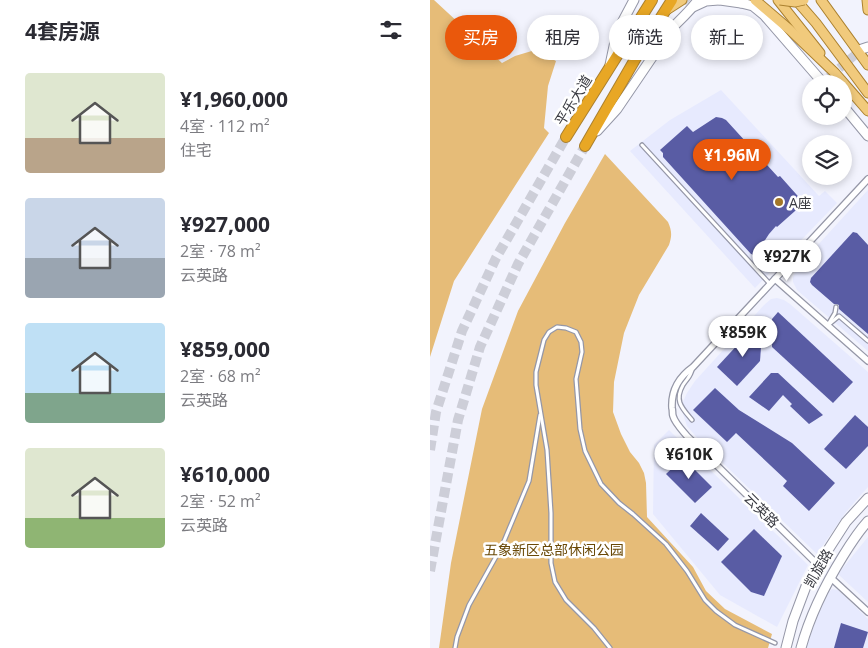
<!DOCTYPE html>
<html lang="zh">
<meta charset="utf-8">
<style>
:root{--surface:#fff;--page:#f2f2f3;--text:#2b2b33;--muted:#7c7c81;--accent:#ea580c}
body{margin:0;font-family:"Open Sans","Noto Sans SC",sans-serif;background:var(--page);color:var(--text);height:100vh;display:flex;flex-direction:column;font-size:19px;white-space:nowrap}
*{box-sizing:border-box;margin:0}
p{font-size:16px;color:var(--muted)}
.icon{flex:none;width:28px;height:28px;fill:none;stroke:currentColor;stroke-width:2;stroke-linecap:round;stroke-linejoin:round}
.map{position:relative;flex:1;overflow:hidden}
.sheet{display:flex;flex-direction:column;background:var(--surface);width:430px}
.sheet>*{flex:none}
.hud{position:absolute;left:15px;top:15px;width:348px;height:45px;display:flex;gap:10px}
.fabs{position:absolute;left:372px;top:75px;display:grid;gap:10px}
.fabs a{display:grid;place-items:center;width:50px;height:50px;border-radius:50%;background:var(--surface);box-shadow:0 2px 8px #0003;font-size:25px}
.price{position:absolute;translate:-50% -42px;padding:0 11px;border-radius:18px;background:#fff;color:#222;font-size:16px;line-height:32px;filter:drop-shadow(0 1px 2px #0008)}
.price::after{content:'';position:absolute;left:50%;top:30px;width:15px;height:11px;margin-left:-8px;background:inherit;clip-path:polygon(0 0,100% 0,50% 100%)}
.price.active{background:var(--accent);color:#fff}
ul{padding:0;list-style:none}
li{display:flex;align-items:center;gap:15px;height:125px;padding:0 25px}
li span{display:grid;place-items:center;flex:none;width:140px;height:100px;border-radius:5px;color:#555}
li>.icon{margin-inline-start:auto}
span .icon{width:60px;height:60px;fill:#fffc;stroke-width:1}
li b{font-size:21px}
h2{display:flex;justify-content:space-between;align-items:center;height:60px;padding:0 25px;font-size:21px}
.tag{padding:0 18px;border-radius:22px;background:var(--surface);box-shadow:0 2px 8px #0003;font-size:18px;line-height:45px}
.tag.active{background:var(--accent);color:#fff}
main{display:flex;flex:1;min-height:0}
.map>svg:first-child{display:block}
.built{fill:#e7eafe}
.green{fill:#e6bc78}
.building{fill:#595ca4}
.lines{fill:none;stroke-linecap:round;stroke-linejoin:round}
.secondary-tunnel{stroke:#cdced8;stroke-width:9;stroke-dasharray:9 4.5;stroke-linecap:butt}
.highway-tunnel{stroke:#cdced8;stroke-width:10;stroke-dasharray:10 5;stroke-linecap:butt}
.lane-casing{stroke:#9597a7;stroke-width:5.5}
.street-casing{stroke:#9597a7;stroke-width:8}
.secondary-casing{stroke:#9597a7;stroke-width:11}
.primary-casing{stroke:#ab812f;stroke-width:11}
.highway-casing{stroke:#ab812f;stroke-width:12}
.lane{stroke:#fff;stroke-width:3}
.street{stroke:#fff;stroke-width:5.5}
.secondary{stroke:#fff;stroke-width:9}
.primary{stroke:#f1ca7c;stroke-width:9}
.highway{stroke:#e8a725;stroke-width:10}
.primary-bridge-casing{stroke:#ab812f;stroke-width:11;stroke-linecap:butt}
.primary-bridge{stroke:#f1ca7c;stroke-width:9}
.poi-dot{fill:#a37728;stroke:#fff;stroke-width:2}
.labels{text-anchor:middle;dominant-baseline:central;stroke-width:5;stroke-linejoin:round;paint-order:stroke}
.street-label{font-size:14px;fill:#3a3b42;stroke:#fff}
.poi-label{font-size:14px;fill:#3a3b42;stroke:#fff;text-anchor:start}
.park-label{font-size:14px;fill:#6a4907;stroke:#fff}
</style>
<main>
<section class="sheet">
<h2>4套房源<svg class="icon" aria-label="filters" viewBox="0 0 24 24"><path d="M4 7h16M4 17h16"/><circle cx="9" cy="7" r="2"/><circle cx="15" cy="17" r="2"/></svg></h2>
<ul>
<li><span style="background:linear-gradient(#dfe7d0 65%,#b9a48a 0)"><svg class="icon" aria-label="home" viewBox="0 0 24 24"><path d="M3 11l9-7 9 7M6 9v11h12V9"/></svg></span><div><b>¥1,960,000</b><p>4室 · 112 m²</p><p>住宅</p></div></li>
<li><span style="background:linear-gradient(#c9d6e8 60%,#9aa5b1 0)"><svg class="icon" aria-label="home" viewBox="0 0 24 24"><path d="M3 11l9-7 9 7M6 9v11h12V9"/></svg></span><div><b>¥927,000</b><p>2室 · 78 m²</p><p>云英路</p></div></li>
<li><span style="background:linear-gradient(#bfe0f5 70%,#7fa58c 0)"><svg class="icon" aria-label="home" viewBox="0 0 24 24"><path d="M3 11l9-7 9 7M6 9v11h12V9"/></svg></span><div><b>¥859,000</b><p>2室 · 68 m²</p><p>云英路</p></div></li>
<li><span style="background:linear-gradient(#dfe7d0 70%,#8fb573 0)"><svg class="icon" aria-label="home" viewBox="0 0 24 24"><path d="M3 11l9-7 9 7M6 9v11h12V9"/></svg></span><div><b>¥610,000</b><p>2室 · 52 m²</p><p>云英路</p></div></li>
</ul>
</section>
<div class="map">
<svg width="438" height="648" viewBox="0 0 438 648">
<rect width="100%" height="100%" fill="#f2f3fd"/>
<g class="built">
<polygon points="291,90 389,196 395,191 407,203 325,288 200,151 240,120"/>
<polygon points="438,190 438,351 367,290 363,282 363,277 367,268"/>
<polygon points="347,298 354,300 360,304 438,372 438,487 416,512 387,554 269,440 257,426 253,414 252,404 257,393 265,381 334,305 341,299"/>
<polygon points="239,430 378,565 347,627 290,595 223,514 224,445"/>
<polygon points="438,537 438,602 408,574"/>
<polygon points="402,589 408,590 438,619 438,648 376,648 388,615 399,592"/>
</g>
<g class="green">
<polygon points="0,0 4,0 72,63 85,56 105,50 126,61 118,86 114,128 119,133 24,281 0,357"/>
<path d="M175,154L238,222C242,231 242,236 239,245L209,295L194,333L184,382L183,412L191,434L200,452L209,463L214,473L216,483L217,517L263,567L276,591L295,609L342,634L338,648H9L21,563L52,409L88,311L135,223Z"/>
</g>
<g class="building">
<polygon points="286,117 292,118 296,120 348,177 350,176 374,203 347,227 346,226 339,234 328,251 324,255 321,254 233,157 233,153 230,150 257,126 263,132"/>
<polygon points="423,232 427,233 438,245 438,334 409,309 409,305 406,304 404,304 382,285 380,282 381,278"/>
<polygon points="348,312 423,382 403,403 342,347 342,319"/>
<polygon points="324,327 332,334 330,361 307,386 287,367"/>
<polygon points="341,373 348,373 393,415 379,424 360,406 362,404 353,395 339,411 319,397"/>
<polygon points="285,388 309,410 362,443 405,483 379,511 353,486 357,481 306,433 297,442 263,410"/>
<polygon points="425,415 438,427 438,446 416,469 394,449"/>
<polygon points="253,458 282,487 265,503 236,474"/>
<polygon points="271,513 299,539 288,551 260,526"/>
<polygon points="324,529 352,556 334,596 321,592 291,562"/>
<polygon points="411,623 438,632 433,648 404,648"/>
</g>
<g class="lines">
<g class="secondary-tunnel">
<polyline points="257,0 259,2"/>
<polyline points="399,77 432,49"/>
</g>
<g class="highway-tunnel">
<polyline points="0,450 6,412 32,331 66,258 136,137"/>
<polyline points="0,571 28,420 50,347 88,264 155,146"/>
</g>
<defs>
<g id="lane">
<polyline points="212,145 340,284"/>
<polyline points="399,323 405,313 406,307"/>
<polyline points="398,325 409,316 438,341"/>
<path d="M262,420C252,408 244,401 253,385C259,376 260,378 263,367"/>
<polyline points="25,648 27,637 39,605 72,546 99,481 110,415"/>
<polyline points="180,648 164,628 136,600 125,582 121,563 121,513 117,450 106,385 106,372 114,340 119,332 127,327 136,328 146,332 151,342 152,352 146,379 150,429 155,451 171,484 189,503 203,514 236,544 257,571 275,600 286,611 305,625 345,643"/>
</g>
<g id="street">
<polyline points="345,279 438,361"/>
<path d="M388,565L257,436C252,430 245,423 243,416C242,413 243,411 242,408C241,390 249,377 263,367L438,179"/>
<polyline points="400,577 438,612"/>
</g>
<g id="secondary">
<polyline points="290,0 311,3"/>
<polyline points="309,0 311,3 323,6 334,15 394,84"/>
<polyline points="263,7 276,1 289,0"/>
<polyline points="432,49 438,47"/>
<polyline points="180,65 187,32 204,0"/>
<polyline points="414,107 438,136"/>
<path d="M167,131L187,109L242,28C251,19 261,10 268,0"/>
<polyline points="356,648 363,621 378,581 416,522 438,498"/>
<path d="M371,648C380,615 395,585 413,556C421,543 428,532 438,521"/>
</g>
<g id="primary">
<polyline points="325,0 360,30 405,73 438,111"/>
<polyline points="348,0 390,53"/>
<polyline points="366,0 386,23 438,93"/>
<polyline points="391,0 438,65"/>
<polyline points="437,0 438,10"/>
<polyline points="235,11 252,0"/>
</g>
<g id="highway">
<polyline points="136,137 222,0"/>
<polyline points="155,146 211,49 242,0"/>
</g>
</defs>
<use href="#lane" class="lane-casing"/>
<use href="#street" class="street-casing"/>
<use href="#secondary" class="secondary-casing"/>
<use href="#primary" class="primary-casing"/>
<use href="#highway" class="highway-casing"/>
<use href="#lane" class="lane"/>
<use href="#street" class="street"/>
<use href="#secondary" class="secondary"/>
<use href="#primary" class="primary"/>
<use href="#highway" class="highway"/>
<defs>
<polyline id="primary-bridge" points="350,0 365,2 374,0"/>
</defs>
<use href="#primary-bridge" class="primary-bridge-casing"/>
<use href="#primary-bridge" class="primary-bridge"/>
</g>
<circle class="poi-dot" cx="349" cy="202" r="5"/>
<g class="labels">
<g class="street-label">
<text transform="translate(143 100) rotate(-58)">平乐大道</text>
<text transform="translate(332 510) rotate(45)">云英路</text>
<text transform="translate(388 568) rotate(-60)">凯旋路</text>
</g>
<g class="poi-label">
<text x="359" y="202">A座</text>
</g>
<g class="park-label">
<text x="124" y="549">五象新区总部休闲公园</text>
</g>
</g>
</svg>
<div class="fabs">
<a><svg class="icon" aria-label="locate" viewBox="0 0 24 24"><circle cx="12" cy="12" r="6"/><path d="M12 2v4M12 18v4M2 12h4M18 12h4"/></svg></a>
<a><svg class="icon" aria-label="layers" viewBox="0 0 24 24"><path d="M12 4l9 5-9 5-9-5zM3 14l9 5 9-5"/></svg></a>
</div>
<b class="price active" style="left:302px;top:181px">¥1.96M</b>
<b class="price" style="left:357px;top:282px">¥927K</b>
<b class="price" style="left:313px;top:358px">¥859K</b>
<b class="price" style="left:259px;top:480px">¥610K</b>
<div class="hud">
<a class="tag active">买房</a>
<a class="tag">租房</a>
<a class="tag">筛选</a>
<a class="tag">新上</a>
</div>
</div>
</main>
